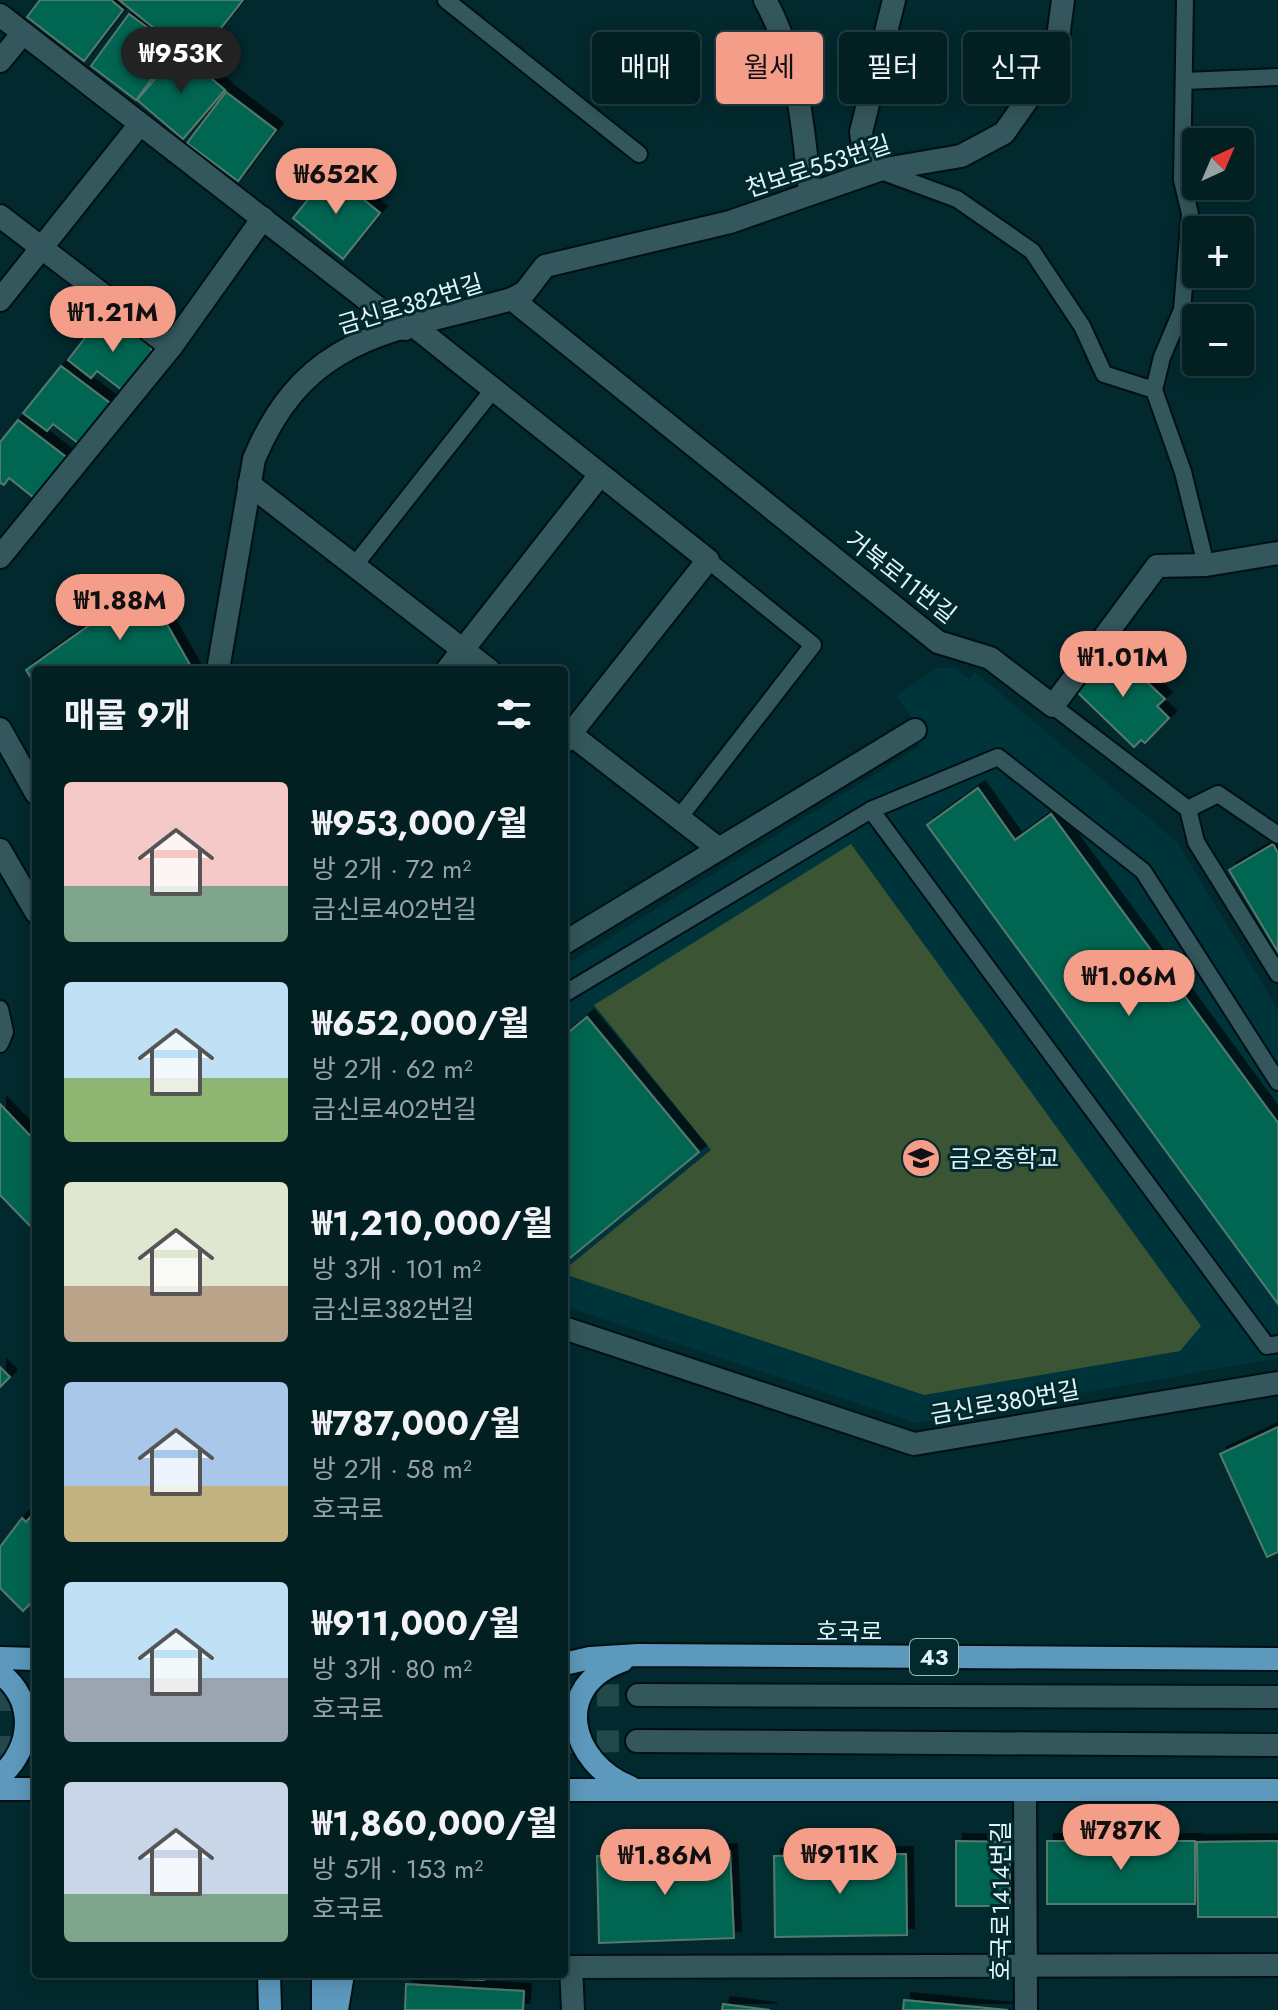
<!DOCTYPE html>
<html lang="ko">
<meta charset="utf-8">
<style>
:root{--surface:#021f22;--page:#102c2f;--text:#f1f3f6;--muted:#96a2a5;--line:#233d40;--accent:#f49e8a}
body{margin:0;font-family:Jost,"Noto Sans KR",sans-serif;background:var(--page);color:var(--text);height:100vh;display:flex;flex-direction:column;font-size:30px;white-space:nowrap}
*{box-sizing:border-box;margin:0}
p{font-size:26px;color:var(--muted)}
.icon{flex:none;width:44px;height:44px;fill:none;stroke:currentColor;stroke-width:2;stroke-linecap:round;stroke-linejoin:round}
.map{position:relative;flex:1;overflow:hidden}
.panel{position:absolute;left:32px;top:666px;width:536px;height:1312px;display:flex;flex-direction:column;background:var(--surface);border-radius:8px;box-shadow:0 4px 20px #0003,0 0 0 2px var(--line)}
.panel>*{flex:none}
.banner{position:absolute;left:592px;top:32px;width:566px;height:72px;display:flex;gap:16px}
.needle{width:52px;rotate:44deg}
.controls{position:absolute;left:1182px;top:128px;display:grid;gap:16px}
.controls a{display:grid;place-items:center;width:72px;height:72px;border-radius:8px;background:var(--surface);box-shadow:0 4px 20px #0003,0 0 0 2px var(--line);font-size:40px}
.price{position:absolute;translate:-50% -68px;padding:0 18px;border-radius:28px;background:var(--accent);color:#111;font-size:26px;line-height:52px;filter:drop-shadow(0 2px 4px #0008)}
.price::after{content:'';position:absolute;left:50%;top:48px;width:24px;height:18px;margin-left:-12px;background:inherit;clip-path:polygon(0 0,100% 0,50% 100%)}
.price.current{background:#222;color:#fff}
ul{padding:0;list-style:none}
li{display:flex;align-items:center;gap:24px;height:200px;padding:0 32px}
li span{display:grid;place-items:center;flex:none;width:224px;height:160px;border-radius:8px;color:#555}
li>.icon{margin-inline-start:auto}
span .icon{width:96px;height:96px;fill:#fffc;stroke-width:1}
li b{font-size:34px}
h2{display:flex;justify-content:space-between;align-items:center;height:96px;padding:0 32px;font-size:34px}
.chip{padding:0 28px;border-radius:8px;background:var(--surface);box-shadow:0 4px 20px #0003,0 0 0 2px var(--line);font-size:28px;line-height:72px}
.chip.current{background:var(--accent);color:#111}
.map>svg:first-child{display:block}
.built{fill:#00343b}
.green{fill:#3b5433}
.building{fill:#006551;stroke:#57796e;stroke-width:2;filter:url(#shadow)}
.lines{fill:none;stroke-linecap:round;stroke-linejoin:round}
.tertiary-tunnel{stroke:#23484c;stroke-width:22;stroke-dasharray:22 11;stroke-linecap:butt}
.service-casing{stroke:#001014;stroke-width:20}
.minor-casing{stroke:#001014;stroke-width:26}
.tertiary-casing{stroke:#001014;stroke-width:26}
.primary-casing{stroke:#001014;stroke-width:26}
.service{stroke:#33575c;stroke-width:16}
.minor{stroke:#33575c;stroke-width:22}
.tertiary{stroke:#33575c;stroke-width:22}
.primary{stroke:#5d99bd;stroke-width:22}
.labels{text-anchor:middle;dominant-baseline:central;stroke-width:6;stroke-linejoin:round;paint-order:stroke}
.shield{fill:#02292e;stroke:#9eb8bb;stroke-width:2}
.shield-label{font-size:22px;font-weight:bold;fill:#e1f5f8}
.street-label{font-size:24px;fill:#e1f5f8;stroke:#02292e}
.poi-label{font-size:24px;fill:#e1f5f8;stroke:#02292e;text-anchor:start}
</style>
<div class="map">
<svg width="1278" height="2010" viewBox="0 0 1278 2010">
<defs>
<filter id="shadow"><feDropShadow dx="7" dy="-7" stdDeviation="0" flood-color="#0009"/></filter>
</defs>
<rect width="100%" height="100%" fill="#02292e"/>
<polygon class="built" points="936,668 956,668 969,679 975,672 1177,842 1278,1010 1278,1358 916,1423 564,1306 564,966 919,747 918,726 896,696"/>
<polygon class="green" points="851,844 1201,1326 1180,1351 924,1395 564,1274 564,1270 711,1150 594,1005"/>
<g class="building">
<polygon points="40,0 111,0 123,10 84,61 27,17"/>
<polygon points="119,0 243,0 195,61"/>
<polygon points="129,14 175,48 136,100 91,66"/>
<polygon points="179,51 225,90 183,139 137,100"/>
<polygon points="226,92 276,130 238,181 187,143"/>
<polygon points="330,172 380,213 343,259 293,218"/>
<polygon points="105,312 151,347 153,360 126,393 97,371 91,378 68,360"/>
<polygon points="61,366 114,406 82,446 53,424 47,431 23,413"/>
<polygon points="18,420 70,460 38,501 9,478 4,485 0,483 0,442"/>
<polygon points="145,586 193,670 36,670 36,686 26,670"/>
<polygon points="1112,649 1165,699 1157,706 1169,718 1145,743 1141,740 1134,747 1074,689"/>
<polygon points="978,788 1015,840 1051,814 1278,1123 1278,1304 927,825"/>
<polygon points="1273,844 1278,853 1278,952 1229,870"/>
<polygon points="587,1017 699,1152 564,1263 564,1036"/>
<polygon points="0,1104 36,1142 36,1232 0,1195"/>
<polygon points="0,1367 10,1377 0,1387"/>
<polygon points="1278,1427 1278,1552 1267,1557 1220,1454"/>
<polygon points="36,1511 36,1598 23,1611 0,1588 0,1547 22,1518 26,1522"/>
<polygon points="956,1841 1010,1842 1010,1906 956,1906"/>
<rect x="1047" y="1841" width="148" height="63"/>
<polygon points="1278,1841 1278,1917 1198,1917 1197,1842"/>
<polygon points="730,1851 734,1938 599,1943 597,1856"/>
<polygon points="906,1854 907,1935 775,1937 774,1856"/>
<polygon points="411,1974 486,1974 484,1980 411,1977"/>
<polygon points="406,1984 524,1991 523,2010 405,2010"/>
<polygon points="904,2000 1008,2010 903,2010"/>
<polygon points="723,2004 770,2010 722,2010"/>
</g>
<g class="lines">
<g class="tertiary-tunnel">
<polyline points="564,1696 638,1695"/>
<polyline points="0,1700 36,1700"/>
<polyline points="564,1742 637,1741"/>
<polyline points="0,1747 36,1746"/>
</g>
<defs>
<g id="service">
<polyline points="446,0 639,154"/>
<polyline points="1185,81 1278,77"/>
<polyline points="881,171 957,199 1032,251 1082,326 1104,374 1154,390 1162,357 1182,310 1190,214 1182,180 1185,0"/>
<polyline points="1154,390 1183,472 1206,565"/>
<polyline points="354,566 492,391"/>
<polyline points="1053,706 1188,809 1218,794 1278,835"/>
<polyline points="1188,809 1196,842 1278,974"/>
<polyline points="871,810 1267,1346 1278,1344"/>
<polyline points="679,818 813,645 708,560"/>
<polyline points="564,994 871,810 998,757 1143,871 1278,1082"/>
<polyline points="0,1009 5,1032 0,1044"/>
</g>
<g id="minor">
<path d="M765,0C797,57 804,129 810,194"/>
<polyline points="0,15 405,329"/>
<polyline points="0,61 23,33"/>
<polyline points="867,174 861,132 894,0"/>
<polyline points="0,216 171,347"/>
<polyline points="512,299 938,642 990,658 1053,706 1157,566 1206,565 1278,553"/>
<polyline points="0,300 140,124"/>
<polyline points="414,326 708,560 564,742"/>
<polyline points="249,484 489,670"/>
<polyline points="0,557 171,347 263,218"/>
<path d="M218,670L254,459C307,332 394,332 512,299L525,292L545,266L730,222L879,170L961,156L1004,133L1047,72L1057,45L1063,0"/>
<polyline points="447,670 600,475"/>
<polyline points="564,729 719,849"/>
<polyline points="564,943 915,730"/>
<polyline points="564,1328 914,1444 1278,1383"/>
<polyline points="1025,1791 1026,2010"/>
<polyline points="573,2010 571,1967 1278,1965"/>
</g>
<g id="tertiary">
<polyline points="0,729 36,793"/>
<polyline points="0,850 36,912"/>
<polyline points="638,1695 1278,1697"/>
<polyline points="637,1741 1278,1745"/>
</g>
<g id="primary">
<polyline points="0,1658 36,1659"/>
<path d="M622,1661C550,1687 570,1763 630,1787"/>
<polyline points="564,1664 590,1658 638,1655 1278,1659"/>
<path d="M0,1673C36,1700 33,1748 0,1776"/>
<polyline points="0,1789 36,1789"/>
<polyline points="564,1790 1278,1790"/>
<polyline points="269,1974 270,2010"/>
<polyline points="323,1974 323,2010"/>
<polyline points="337,2010 343,1974"/>
</g>
</defs>
<use href="#service" class="service-casing"/>
<use href="#minor" class="minor-casing"/>
<use href="#tertiary" class="tertiary-casing"/>
<use href="#primary" class="primary-casing"/>
<use href="#service" class="service"/>
<use href="#minor" class="minor"/>
<use href="#tertiary" class="tertiary"/>
<use href="#primary" class="primary"/>
</g>
<defs>
<symbol id="school-disc" viewBox="-11 -11 22 22"><circle r="9.5" fill="#f49e8a" stroke="#02292e"/><path d="M0-5L7-2L0 1L-7-2ZM-4 1L0 2.5L4 1V4Q0 6-4 4Z" fill="#111"/></symbol>
</defs>
<g fill-rule="evenodd">
<use href="#school-disc" x="899" y="1136" width="44" height="44"/>
</g>
<g class="labels">
<rect class="shield" x="910" y="1639" width="48" height="36" rx="6"/>
<g class="shield-label">
<text x="934" y="1657">43</text>
</g>
<g class="street-label">
<text transform="translate(818 166) rotate(-18)">천보로553번길</text>
<text transform="translate(410 304) rotate(-17)">금신로382번길</text>
<text transform="translate(901 577) rotate(38)">거북로11번길</text>
<text transform="translate(1005 1402) rotate(-10)">금신로380번길</text>
<text x="849" y="1631">호국로</text>
<text transform="translate(1000 1901) rotate(-90)">호국로1414번길</text>
</g>
<g class="poi-label">
<text x="949" y="1158">금오중학교</text>
</g>
</g>
</svg>
<div class="controls">
<a><svg class="needle" viewBox="-14 -14 28 28"><path d="M0-13l5 13h-10z" fill="#e53935"/><path d="M0 13l5-13h-10z" fill="#96a2a5"/></svg></a>
<a>+</a>
<a>−</a>
</div>
<b class="price current" style="left:181px;top:95px">₩953K</b>
<b class="price" style="left:336px;top:216px">₩652K</b>
<b class="price" style="left:113px;top:354px">₩1.21M</b>
<b class="price" style="left:120px;top:642px">₩1.88M</b>
<b class="price" style="left:1123px;top:699px">₩1.01M</b>
<b class="price" style="left:1129px;top:1018px">₩1.06M</b>
<b class="price" style="left:1121px;top:1872px">₩787K</b>
<b class="price" style="left:840px;top:1896px">₩911K</b>
<b class="price" style="left:665px;top:1897px">₩1.86M</b>
<div class="banner">
<a class="chip">매매</a>
<a class="chip current">월세</a>
<a class="chip">필터</a>
<a class="chip">신규</a>
</div>
<section class="panel">
<h2>매물 9개<svg class="icon" aria-label="filters" viewBox="0 0 24 24"><path d="M4 7h16M4 17h16"/><circle cx="9" cy="7" r="2"/><circle cx="15" cy="17" r="2"/></svg></h2>
<ul>
<li><span style="background:linear-gradient(#f6c9c9 65%,#7fa58c 0)"><svg class="icon" aria-label="home" viewBox="0 0 24 24"><path d="M3 11l9-7 9 7M6 9v11h12V9"/></svg></span><div><b>₩953,000/월</b><p>방 2개 · 72 m²</p><p>금신로402번길</p></div></li>
<li><span style="background:linear-gradient(#bfe0f5 60%,#8fb573 0)"><svg class="icon" aria-label="home" viewBox="0 0 24 24"><path d="M3 11l9-7 9 7M6 9v11h12V9"/></svg></span><div><b>₩652,000/월</b><p>방 2개 · 62 m²</p><p>금신로402번길</p></div></li>
<li><span style="background:linear-gradient(#dfe7d0 65%,#b9a48a 0)"><svg class="icon" aria-label="home" viewBox="0 0 24 24"><path d="M3 11l9-7 9 7M6 9v11h12V9"/></svg></span><div><b>₩1,210,000/월</b><p>방 3개 · 101 m²</p><p>금신로382번길</p></div></li>
<li><span style="background:linear-gradient(#a9c7e8 65%,#c2b280 0)"><svg class="icon" aria-label="home" viewBox="0 0 24 24"><path d="M3 11l9-7 9 7M6 9v11h12V9"/></svg></span><div><b>₩787,000/월</b><p>방 2개 · 58 m²</p><p>호국로</p></div></li>
<li><span style="background:linear-gradient(#bfe0f5 60%,#9aa5b1 0)"><svg class="icon" aria-label="home" viewBox="0 0 24 24"><path d="M3 11l9-7 9 7M6 9v11h12V9"/></svg></span><div><b>₩911,000/월</b><p>방 3개 · 80 m²</p><p>호국로</p></div></li>
<li><span style="background:linear-gradient(#c9d6e8 70%,#7fa58c 0)"><svg class="icon" aria-label="home" viewBox="0 0 24 24"><path d="M3 11l9-7 9 7M6 9v11h12V9"/></svg></span><div><b>₩1,860,000/월</b><p>방 5개 · 153 m²</p><p>호국로</p></div></li>
</ul>
</section>
</div>
